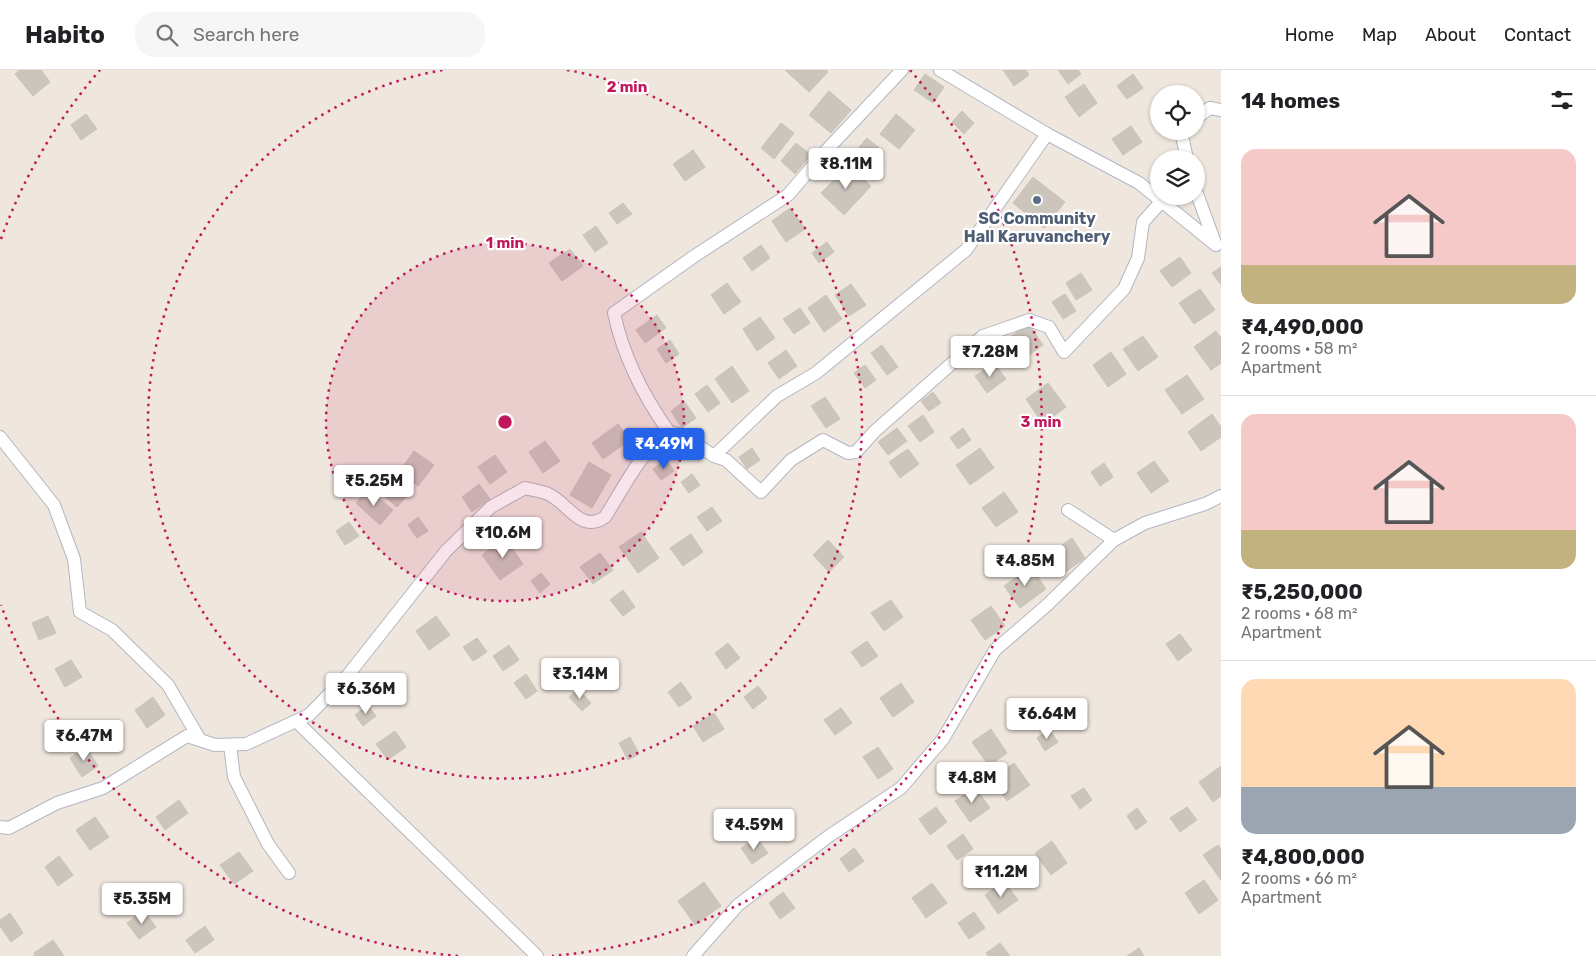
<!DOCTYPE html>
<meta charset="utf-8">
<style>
:root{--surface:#fff;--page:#f6f6f6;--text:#202124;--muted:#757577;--line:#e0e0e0;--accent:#2563eb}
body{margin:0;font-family:Rubik,sans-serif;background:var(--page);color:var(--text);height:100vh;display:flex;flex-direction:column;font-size:19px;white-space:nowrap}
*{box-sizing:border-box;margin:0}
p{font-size:16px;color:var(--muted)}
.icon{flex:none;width:28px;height:28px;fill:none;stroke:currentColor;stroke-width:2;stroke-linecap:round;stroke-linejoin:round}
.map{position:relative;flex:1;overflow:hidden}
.details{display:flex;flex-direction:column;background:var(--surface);width:375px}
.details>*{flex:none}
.tools{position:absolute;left:1150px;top:15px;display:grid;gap:10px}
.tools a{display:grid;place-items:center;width:55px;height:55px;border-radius:50%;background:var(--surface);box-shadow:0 1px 4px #0004;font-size:25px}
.price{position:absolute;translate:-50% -42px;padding:0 11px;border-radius:5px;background:#fff;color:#222;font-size:16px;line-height:32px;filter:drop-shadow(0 1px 2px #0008)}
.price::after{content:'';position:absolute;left:50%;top:30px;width:15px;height:11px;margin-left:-8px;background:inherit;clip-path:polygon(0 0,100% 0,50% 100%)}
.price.current{background:var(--accent);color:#fff}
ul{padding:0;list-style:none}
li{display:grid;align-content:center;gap:10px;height:265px;padding:0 20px}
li+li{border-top:1px solid var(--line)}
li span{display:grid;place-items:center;height:155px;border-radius:15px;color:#555}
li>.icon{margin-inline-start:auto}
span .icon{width:90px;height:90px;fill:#fffc;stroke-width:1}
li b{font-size:21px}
h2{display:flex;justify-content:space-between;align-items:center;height:60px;padding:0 20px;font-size:21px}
header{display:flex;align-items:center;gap:30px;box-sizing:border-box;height:70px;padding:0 25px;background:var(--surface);border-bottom:1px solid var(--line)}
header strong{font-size:24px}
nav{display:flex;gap:28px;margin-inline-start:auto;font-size:18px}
.search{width:350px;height:45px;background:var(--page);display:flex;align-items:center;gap:12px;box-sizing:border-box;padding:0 18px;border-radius:20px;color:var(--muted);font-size:19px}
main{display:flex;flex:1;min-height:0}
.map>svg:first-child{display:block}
.building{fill:#cbc5bc;stroke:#cbc3b7}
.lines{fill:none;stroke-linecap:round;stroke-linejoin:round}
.street-casing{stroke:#b2b6c1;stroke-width:14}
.street{stroke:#fff;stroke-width:12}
.ring{fill:none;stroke:#c2185b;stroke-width:2.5;stroke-dasharray:2.5 5}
.service-dot{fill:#5c6f8a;stroke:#fff;stroke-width:2}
.labels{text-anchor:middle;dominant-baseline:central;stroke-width:4.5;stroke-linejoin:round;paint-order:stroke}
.service-label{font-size:16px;font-weight:bold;fill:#4e5e75;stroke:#fff}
.centre{fill:#c2185b;stroke:#fff;stroke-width:2.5}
.ring-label{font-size:15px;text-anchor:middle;font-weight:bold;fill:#c2185b;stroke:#fff;stroke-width:4.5;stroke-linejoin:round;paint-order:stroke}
</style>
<header>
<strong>Habito</strong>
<div class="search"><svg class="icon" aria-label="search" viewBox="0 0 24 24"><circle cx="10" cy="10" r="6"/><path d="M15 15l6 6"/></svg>Search here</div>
<nav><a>Home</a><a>Map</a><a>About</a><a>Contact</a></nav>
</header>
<main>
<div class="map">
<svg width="1221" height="886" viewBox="0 0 1221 886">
<rect width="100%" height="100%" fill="#efe7de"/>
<g class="building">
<polygon points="20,0 41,0 50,12 33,26 15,4"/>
<polygon points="785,0 826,0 828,2 809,22"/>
<polygon points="1003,0 1026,0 1029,5 1014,16"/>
<polygon points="1058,0 1078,0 1081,4 1068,14"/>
<polygon points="925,4 944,17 933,33 914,20"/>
<polygon points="1133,4 1143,18 1127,29 1117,16"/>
<polygon points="1084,14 1097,33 1079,47 1065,27"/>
<polygon points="829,21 851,40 831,63 809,45"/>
<polygon points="962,41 974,53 964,64 952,52"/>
<polygon points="86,44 97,59 81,70 71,55"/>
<polygon points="896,44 915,60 899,79 880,64"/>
<polygon points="781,53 794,63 774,89 761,78"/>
<polygon points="1131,56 1142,72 1123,85 1112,69"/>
<polygon points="867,68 884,82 874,95 856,81"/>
<polygon points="796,73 811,85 795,104 781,91"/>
<polygon points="693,80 705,97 685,111 673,94"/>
<polygon points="849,95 871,116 844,145 821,123"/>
<polygon points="1033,107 1065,132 1044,158 1013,133"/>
<polygon points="623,133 632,144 617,154 609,143"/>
<polygon points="790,138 805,159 786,172 772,151"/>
<polygon points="596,156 608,173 595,182 583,165"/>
<polygon points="827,172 834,182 819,193 812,183"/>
<polygon points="761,175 770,188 752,201 743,188"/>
<polygon points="570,179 583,196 562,211 549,193"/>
<polygon points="1180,187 1191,203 1172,217 1160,201"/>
<polygon points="1221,197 1221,215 1212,203"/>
<polygon points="1081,203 1092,220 1076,230 1066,213"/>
<polygon points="727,213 741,232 724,244 711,225"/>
<polygon points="851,214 866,235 849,246 835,225"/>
<polygon points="1200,219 1215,240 1194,254 1179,233"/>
<polygon points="1065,224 1076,241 1063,249 1052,232"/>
<polygon points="826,225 842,249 824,262 808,238"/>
<polygon points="800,238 810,253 794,264 783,249"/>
<polygon points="657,245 666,258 645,273 636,260"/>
<polygon points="760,247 775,268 757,281 743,259"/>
<polygon points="1029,254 1043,275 1019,292 1004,271"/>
<polygon points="1216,261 1221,268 1221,293 1211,300 1194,277"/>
<polygon points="1143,266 1158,287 1138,301 1123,279"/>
<polygon points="670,270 679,284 666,293 657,279"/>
<polygon points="882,275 898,297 887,305 871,283"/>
<polygon points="786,280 797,296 779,309 768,293"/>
<polygon points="1111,282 1126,304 1108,317 1093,295"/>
<polygon points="994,293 1006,309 987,323 975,306"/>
<polygon points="865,295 876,310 865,318 854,303"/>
<polygon points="732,296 749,321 732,333 715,309"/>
<polygon points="1187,305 1204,329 1182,344 1165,320"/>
<polygon points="1048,313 1066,337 1043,354 1026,329"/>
<polygon points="707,315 720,333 708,342 695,324"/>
<polygon points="933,322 941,333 929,341 921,331"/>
<polygon points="825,327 840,349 826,358 811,336"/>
<polygon points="684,331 696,348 682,358 671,341"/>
<polygon points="1212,344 1221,357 1221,367 1201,381 1188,362"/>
<polygon points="923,345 934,362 920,372 908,356"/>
<polygon points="618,354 630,370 603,389 592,373"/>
<polygon points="897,358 907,371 888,385 878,372"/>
<polygon points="963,358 971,370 958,379 950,368"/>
<polygon points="545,371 560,391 543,403 529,382"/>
<polygon points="752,378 760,390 747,399 739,387"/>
<polygon points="980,378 994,398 970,415 956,395"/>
<polygon points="908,379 919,394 900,408 889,392"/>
<polygon points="414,381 434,395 418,416 399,402"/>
<polygon points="495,385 507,402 490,414 478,397"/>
<polygon points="666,389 674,401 661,410 653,399"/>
<polygon points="1154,391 1169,411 1151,423 1137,403"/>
<polygon points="589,392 611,405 592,438 570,425"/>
<polygon points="1104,393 1113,407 1100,416 1091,402"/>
<polygon points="388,401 411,421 397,437 374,417"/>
<polygon points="692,404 700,415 689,423 681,412"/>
<polygon points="479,414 490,429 472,442 462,427"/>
<polygon points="368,419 393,440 380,455 356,433"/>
<polygon points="1004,422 1018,442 996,457 982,438"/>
<polygon points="712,437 722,451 707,461 697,447"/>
<polygon points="418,447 428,461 417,468 408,455"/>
<polygon points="349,452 359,466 345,475 336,461"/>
<polygon points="641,462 659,488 638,503 619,477"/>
<polygon points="691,464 703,482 683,496 670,478"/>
<polygon points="505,468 523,494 500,510 482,485"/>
<polygon points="1072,468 1085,488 1064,503 1050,483"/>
<polygon points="828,470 844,487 829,502 813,485"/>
<polygon points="600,483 613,500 593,514 580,497"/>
<polygon points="1031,497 1046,519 1020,538 1004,516"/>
<polygon points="541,503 550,514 540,523 531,511"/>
<polygon points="623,520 635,537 623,546 610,530"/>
<polygon points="891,530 903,547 884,561 871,543"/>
<polygon points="991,536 1005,556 985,570 971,550"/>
<polygon points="48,546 56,563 39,570 32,553"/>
<polygon points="436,546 450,565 429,580 416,561"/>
<polygon points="1180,564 1192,580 1178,591 1166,574"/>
<polygon points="477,568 487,582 473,591 463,577"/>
<polygon points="867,571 878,586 862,597 851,582"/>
<polygon points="728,573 740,588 726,599 715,583"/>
<polygon points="509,575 519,590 503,601 493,586"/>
<polygon points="71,590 82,607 65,617 55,599"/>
<polygon points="526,604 537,621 526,629 514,613"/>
<polygon points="681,612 692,628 679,637 668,622"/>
<polygon points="901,613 914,632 893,647 880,628"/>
<polygon points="758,616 767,628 753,639 744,627"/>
<polygon points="578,619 591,633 582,641 569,627"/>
<polygon points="153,627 165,645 147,658 135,640"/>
<polygon points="368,635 376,646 363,656 355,645"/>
<polygon points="841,638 852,653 835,665 824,650"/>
<polygon points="714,643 724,659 703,672 693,656"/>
<polygon points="991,659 1007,683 989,696 972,672"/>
<polygon points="1049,659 1058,672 1045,681 1037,668"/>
<polygon points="395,661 406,677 388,690 376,674"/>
<polygon points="630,667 639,684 628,690 619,673"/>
<polygon points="86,677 98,696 82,707 70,688"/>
<polygon points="878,677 893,699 878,709 863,687"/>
<polygon points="1014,693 1030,715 1007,731 991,709"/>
<polygon points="1221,696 1221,726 1213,732 1199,712"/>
<polygon points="975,717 990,738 970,752 955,731"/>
<polygon points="1084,718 1092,730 1080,739 1071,726"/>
<polygon points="179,730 188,743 165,760 156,747"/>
<polygon points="936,737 947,752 930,765 919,749"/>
<polygon points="1187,737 1197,750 1180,762 1170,748"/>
<polygon points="1137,738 1147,752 1136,760 1127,746"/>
<polygon points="95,747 109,767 90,780 76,760"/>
<polygon points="963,764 973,779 957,790 947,776"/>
<polygon points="757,768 768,783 752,794 741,778"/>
<polygon points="1052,771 1067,793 1051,805 1035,783"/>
<polygon points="1218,775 1221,780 1221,810 1203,785"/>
<polygon points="854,778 864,791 849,802 840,789"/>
<polygon points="239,782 253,801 234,814 220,795"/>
<polygon points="59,786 73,805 58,816 45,797"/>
<polygon points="1204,810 1218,830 1199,844 1185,823"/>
<polygon points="1004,811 1018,830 998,844 985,825"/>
<polygon points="704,812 721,836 695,855 678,831"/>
<polygon points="932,813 947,833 926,848 912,828"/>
<polygon points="783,822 795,838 780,849 769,833"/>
<polygon points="144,841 156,857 139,869 127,853"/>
<polygon points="974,842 985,858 969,869 958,853"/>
<polygon points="10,843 23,863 11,872 0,856 0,850"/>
<polygon points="205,856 214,870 195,883 186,870"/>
<polygon points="53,870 64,886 35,886 34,883"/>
<polygon points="1000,873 1010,886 988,886 986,883"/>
<polygon points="1139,878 1144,886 1127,886"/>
</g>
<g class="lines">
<defs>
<g id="street">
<polyline points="940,0 1047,64 1139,113 1216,175"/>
<polyline points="1196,48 1210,38 1221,40"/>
<polyline points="1181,61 1187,89"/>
<polyline points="1196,121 1215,173"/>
<path d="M669,362C644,327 623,285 614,243L693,187L788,125L823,84L902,0"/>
<polyline points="0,367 54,435 74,489 80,542 112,560 168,615 200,670"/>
<polyline points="714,386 777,326 816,303 966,180 1047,64"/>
<polyline points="1068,440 1114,470"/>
<polyline points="296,651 537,886"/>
<polyline points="230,675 234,707 268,774 289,803"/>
<path d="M0,757L9,758L57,733L103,718L187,666L215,675L246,674L309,645L348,605L446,481L491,437L525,418C532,420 541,421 548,424C569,433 580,464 605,447C622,421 643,377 669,362L682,365L714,386L726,390L761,422L791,390L823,370L848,383L856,382L875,361L983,266L1029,250L1049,257L1064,282L1124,219L1138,188L1143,152L1161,132"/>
<polyline points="693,886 738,835 829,766 901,718 943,669 995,580 1046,536 1114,470 1145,453 1205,434 1221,426"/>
</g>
</defs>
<use href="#street" class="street-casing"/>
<use href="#street" class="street"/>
</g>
<circle cx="505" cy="352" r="179" fill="#c2185b" fill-opacity=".12"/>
<g class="ring">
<circle cx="505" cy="352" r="179"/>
<path d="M567 0A357 357 0 1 1 443 0"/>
<path d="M458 886A536 536 0 0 1 1 535M1 169A536 536 0 0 1 100 0M910 0A536 536 0 0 1 552 886"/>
</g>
<circle class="service-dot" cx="1037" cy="130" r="5"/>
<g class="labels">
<g class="service-label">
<text x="1037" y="148">SC Community<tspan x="1037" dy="18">Hall Karuvanchery</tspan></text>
</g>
</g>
<circle cx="505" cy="352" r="8" class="centre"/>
<g class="ring-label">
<text x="627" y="22">2 min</text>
<text x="505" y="178">1 min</text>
<text x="1041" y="357">3 min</text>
</g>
</svg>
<div class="tools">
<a><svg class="icon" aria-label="locate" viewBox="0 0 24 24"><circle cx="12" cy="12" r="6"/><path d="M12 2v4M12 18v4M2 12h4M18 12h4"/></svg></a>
<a><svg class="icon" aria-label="layers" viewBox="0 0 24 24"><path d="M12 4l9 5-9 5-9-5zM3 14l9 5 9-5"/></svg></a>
</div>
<b class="price" style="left:846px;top:120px">₹8.11M</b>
<b class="price" style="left:990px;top:308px">₹7.28M</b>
<b class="price current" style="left:664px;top:400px">₹4.49M</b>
<b class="price" style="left:374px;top:437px">₹5.25M</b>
<b class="price" style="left:503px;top:489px">₹10.6M</b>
<b class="price" style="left:1025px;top:517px">₹4.85M</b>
<b class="price" style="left:580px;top:630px">₹3.14M</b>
<b class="price" style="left:366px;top:645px">₹6.36M</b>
<b class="price" style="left:1047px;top:670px">₹6.64M</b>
<b class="price" style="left:84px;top:692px">₹6.47M</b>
<b class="price" style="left:972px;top:734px">₹4.8M</b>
<b class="price" style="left:754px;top:781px">₹4.59M</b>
<b class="price" style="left:1001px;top:828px">₹11.2M</b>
<b class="price" style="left:142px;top:855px">₹5.35M</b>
</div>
<section class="details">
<h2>14 homes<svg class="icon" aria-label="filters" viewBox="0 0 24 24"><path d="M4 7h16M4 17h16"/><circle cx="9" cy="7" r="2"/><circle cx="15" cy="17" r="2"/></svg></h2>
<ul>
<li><span style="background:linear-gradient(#f6c9c9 75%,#c2b280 0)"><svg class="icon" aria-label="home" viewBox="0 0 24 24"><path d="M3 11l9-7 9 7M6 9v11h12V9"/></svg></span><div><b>₹4,490,000</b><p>2 rooms · 58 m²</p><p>Apartment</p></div></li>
<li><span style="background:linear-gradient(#f6c9c9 75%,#c2b280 0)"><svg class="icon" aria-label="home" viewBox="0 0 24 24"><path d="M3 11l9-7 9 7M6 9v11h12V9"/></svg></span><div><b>₹5,250,000</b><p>2 rooms · 68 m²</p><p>Apartment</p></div></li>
<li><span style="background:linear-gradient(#ffd9b3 70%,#9aa5b1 0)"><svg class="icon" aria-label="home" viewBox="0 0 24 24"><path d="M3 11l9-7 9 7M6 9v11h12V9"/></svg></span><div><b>₹4,800,000</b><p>2 rooms · 66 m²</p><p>Apartment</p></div></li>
</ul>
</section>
</main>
